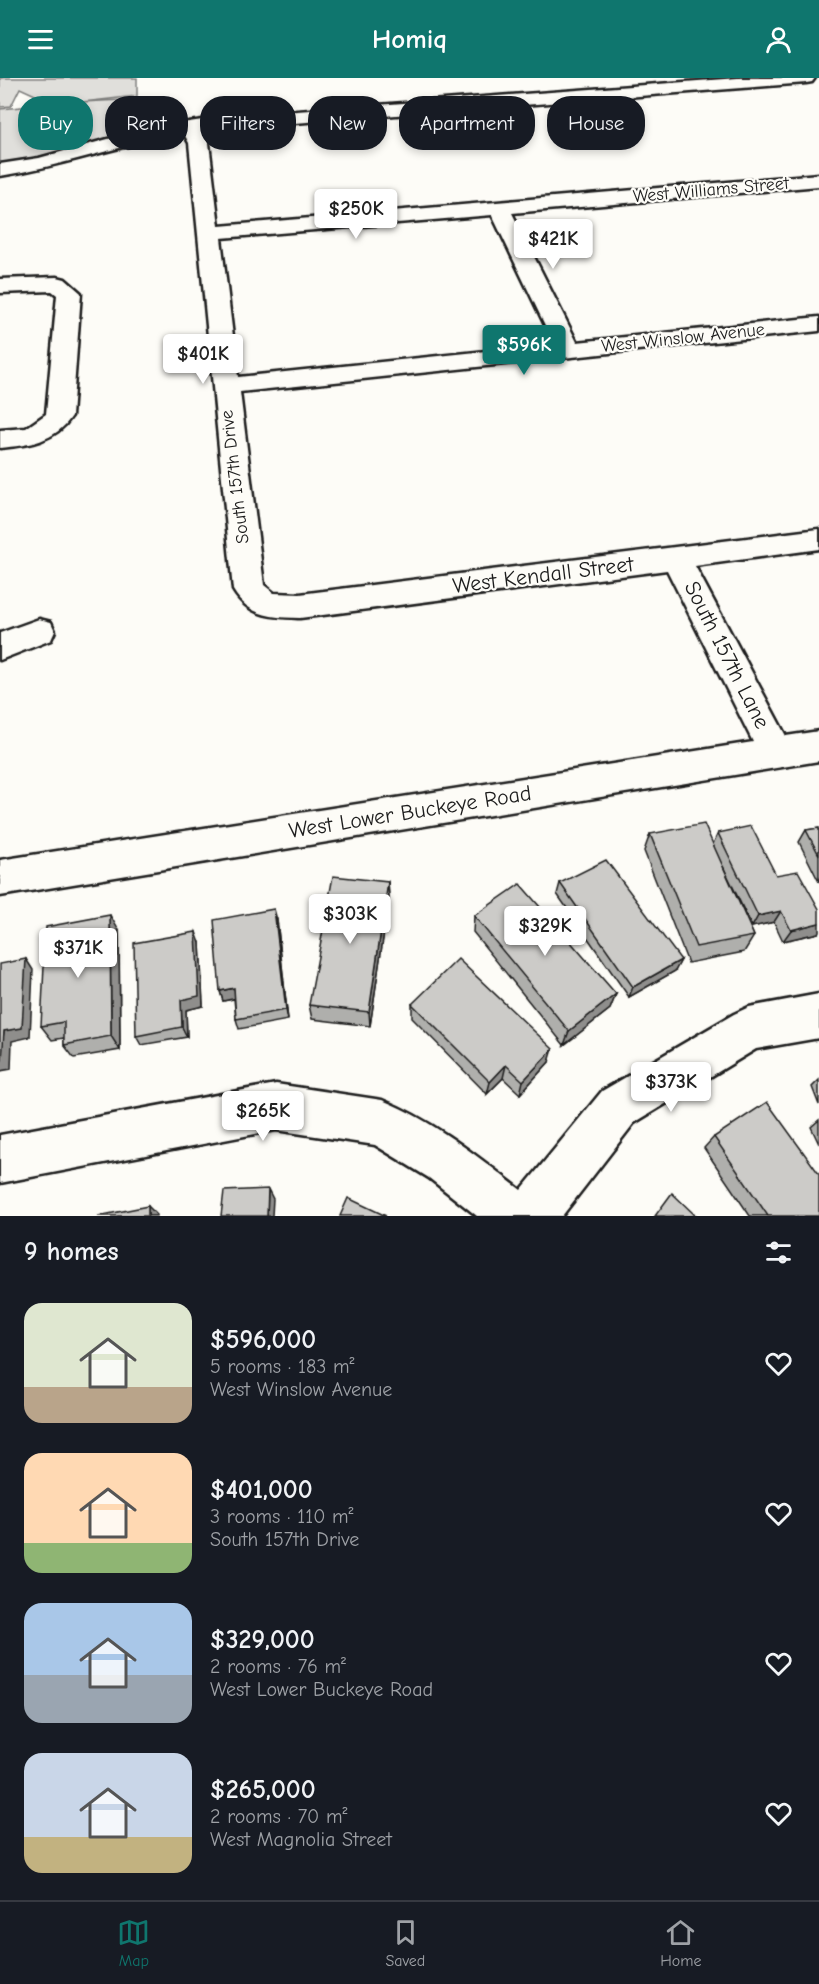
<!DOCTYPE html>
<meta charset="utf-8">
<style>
:root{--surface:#171b24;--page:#242831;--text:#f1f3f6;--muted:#9ea1a6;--line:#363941;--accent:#0f766e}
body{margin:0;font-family:"Comic Neue",sans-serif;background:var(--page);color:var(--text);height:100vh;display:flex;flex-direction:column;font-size:22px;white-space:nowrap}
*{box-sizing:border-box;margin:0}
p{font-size:20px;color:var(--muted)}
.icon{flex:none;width:33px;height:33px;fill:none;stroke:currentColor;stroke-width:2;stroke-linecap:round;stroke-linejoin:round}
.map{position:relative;height:1138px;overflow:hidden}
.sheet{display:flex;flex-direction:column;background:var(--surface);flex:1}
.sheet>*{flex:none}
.guide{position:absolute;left:18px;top:18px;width:783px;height:54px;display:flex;gap:12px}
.price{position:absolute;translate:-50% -51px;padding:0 14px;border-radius:6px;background:#fff;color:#222;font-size:20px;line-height:39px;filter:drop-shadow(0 2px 3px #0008)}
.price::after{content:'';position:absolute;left:50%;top:36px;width:18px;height:14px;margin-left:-9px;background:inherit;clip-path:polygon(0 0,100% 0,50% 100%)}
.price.selected{background:var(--accent);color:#fff}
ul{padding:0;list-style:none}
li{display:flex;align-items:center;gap:18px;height:150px;padding:0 24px}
li span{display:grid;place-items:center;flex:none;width:168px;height:120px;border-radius:18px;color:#555}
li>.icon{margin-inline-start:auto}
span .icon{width:72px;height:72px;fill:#fffc;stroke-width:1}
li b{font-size:26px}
h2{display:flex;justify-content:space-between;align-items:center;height:72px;padding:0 24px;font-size:26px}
.pill{padding:0 21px;border-radius:24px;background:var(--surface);box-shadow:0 3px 9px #0003;font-size:21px;line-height:54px}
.pill.selected{background:var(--accent);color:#fff}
header{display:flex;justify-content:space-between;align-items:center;height:78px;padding:0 24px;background:var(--accent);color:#fff;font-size:27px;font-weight:700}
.menu{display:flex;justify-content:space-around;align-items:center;height:84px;border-top:2px solid var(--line);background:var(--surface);font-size:16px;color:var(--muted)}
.menu a{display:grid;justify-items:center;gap:3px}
.menu .selected{color:var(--accent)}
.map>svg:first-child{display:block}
.green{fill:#e0dfdb;stroke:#7e7e7c;stroke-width:1.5}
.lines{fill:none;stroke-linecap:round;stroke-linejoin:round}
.street-casing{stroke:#1c1c1c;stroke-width:5}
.street{fill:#fdfcf7;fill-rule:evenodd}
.wall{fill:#afafac;stroke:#1c1c1c;stroke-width:1.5}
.shaded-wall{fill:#8f8e8c;stroke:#1c1c1c;stroke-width:1.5}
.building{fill:#cccbc8;stroke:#1c1c1c;stroke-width:1.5}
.labels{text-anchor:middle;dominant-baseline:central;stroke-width:4.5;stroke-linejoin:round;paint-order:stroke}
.far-street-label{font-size:18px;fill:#1c1c1c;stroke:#fdfcf7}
.street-label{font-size:22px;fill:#1c1c1c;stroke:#fdfcf7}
</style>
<header><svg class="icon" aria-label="menu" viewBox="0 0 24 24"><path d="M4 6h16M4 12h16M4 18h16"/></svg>Homiq<svg class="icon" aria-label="person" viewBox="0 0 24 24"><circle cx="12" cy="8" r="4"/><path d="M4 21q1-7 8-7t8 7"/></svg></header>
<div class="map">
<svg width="819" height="1138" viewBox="0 0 819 1138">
<rect width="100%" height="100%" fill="#fdfcf7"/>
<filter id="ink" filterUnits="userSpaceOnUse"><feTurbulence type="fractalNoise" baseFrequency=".0167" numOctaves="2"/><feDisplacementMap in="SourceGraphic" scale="12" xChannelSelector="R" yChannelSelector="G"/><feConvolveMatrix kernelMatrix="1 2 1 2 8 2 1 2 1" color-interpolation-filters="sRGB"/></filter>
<g filter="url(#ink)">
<polygon class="green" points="0,0 137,0 137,18 82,24 142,21 162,48 78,69 59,58 61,75 0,85 0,31 55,26 20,10 11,28 0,29"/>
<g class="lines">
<defs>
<g id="street">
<path d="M738,0H815L812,4L806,5L230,50L202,54L209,65L219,148L819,96V108L512,135L577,264L819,239V253L240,314L264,507L274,515L300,516L819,451V471L695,488L786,658L819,653V683L0,818V782L753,664L667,492L300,540C272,539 249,539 233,512L189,65L184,56C122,66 63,88 0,98V86L39,80L148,50L230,38ZM492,137L554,266L238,299L221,160Z"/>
<path d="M57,199L65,201L81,215L72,338C55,364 29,367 0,370V352L26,350L46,336L57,217L52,213L0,215V201Z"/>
<polygon points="39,541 51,544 55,553 51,562 0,582 0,555"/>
<path d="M819,916V960L756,971L634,1045L562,1138H477L429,1100L375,1067L276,1052L0,1105V1057L276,1006L382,1022C434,1043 477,1078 521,1112L602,1013L734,936L749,929Z"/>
</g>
</defs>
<use href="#street" class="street-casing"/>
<use href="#street" class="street"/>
</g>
<g class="wall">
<polygon points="819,750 819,804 799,764 806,752"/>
<polygon points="718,755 776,797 818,855 783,863 774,844 752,849 723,788 754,858 744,874 688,885 644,773 650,756 713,766"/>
<polygon points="388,804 389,820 370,948 312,941 309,927"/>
<polygon points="560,805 681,882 675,893 629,919 557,816"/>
<polygon points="474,838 616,916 610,931 564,967 473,854"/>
<polygon points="277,842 288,942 239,951 236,941 234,921 223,923 220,913"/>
<polygon points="119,853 120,972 74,980 64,967 64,960 52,962 41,948"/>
<polygon points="200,865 203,928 186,932 187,959 141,967 136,958"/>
<polygon points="412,926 549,984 520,1016 503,1000 487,1016 412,940"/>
<polygon points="819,1002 819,1027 812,1009"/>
<polygon points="819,1042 819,1066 811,1049"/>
<polygon points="714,1059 819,1138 750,1138 704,1070"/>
</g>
<g class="shaded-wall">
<polygon points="388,804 389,820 370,948 369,934"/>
<polygon points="274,831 277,842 288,942 286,932"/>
<polygon points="781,833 774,844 752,849 758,838"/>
<polygon points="110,837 119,853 120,972 111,958"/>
<polygon points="819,845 819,853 818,855 783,863 791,852"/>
<polygon points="196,854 200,865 203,928 186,932 187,959 182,949 181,922"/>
<polygon points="26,881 33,892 30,959 12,963 11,991 0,993 0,982 4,953"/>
<polygon points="681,882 675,893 629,919 633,909"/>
<polygon points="234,910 237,920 223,923 220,913"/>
<polygon points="616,916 610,931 564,967 569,953"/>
<polygon points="553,971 549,984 520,1016 523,1003"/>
<polygon points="506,987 503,1000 487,1016 490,1004"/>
<polygon points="268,1111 273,1121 272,1138 267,1138"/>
<polygon points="148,1128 157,1137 157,1138 148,1138"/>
</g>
<g class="building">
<polygon points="704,746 754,858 696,869 650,756"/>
<polygon points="751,748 776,797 798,793 819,831 819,845 791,852 781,833 758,838 718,755"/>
<polygon points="819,750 819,777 806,752"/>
<polygon points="606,782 681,882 633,909 560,805"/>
<polygon points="333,798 388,804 369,934 309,927"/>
<polygon points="520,806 616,916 569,953 474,838"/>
<polygon points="274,831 286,932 236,941 234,910 220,913 214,842"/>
<polygon points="110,837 111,958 64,967 64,944 41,948 46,849"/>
<polygon points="196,854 199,918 181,922 182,949 136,958 134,865"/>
<polygon points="26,881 22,950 4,953 2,982 0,982 0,886"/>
<polygon points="458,881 553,971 523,1003 506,987 490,1004 412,926"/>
<polygon points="767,1024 819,1096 819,1138 768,1138 714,1059"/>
<polygon points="268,1111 267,1138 221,1138 224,1113"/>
<polygon points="672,1115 696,1138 655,1138"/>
<polygon points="348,1120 386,1138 340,1138"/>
<polygon points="148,1128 148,1138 98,1138"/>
</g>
</g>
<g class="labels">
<g class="far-street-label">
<text transform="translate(711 112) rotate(-5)">West Williams Street</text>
<text transform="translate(683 260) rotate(-6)">West Winslow Avenue</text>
<text transform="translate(235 399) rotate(-97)">South 157th Drive</text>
</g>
<g class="street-label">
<text transform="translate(543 497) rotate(-7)">West Kendall Street</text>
<text transform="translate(727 577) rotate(63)">South 157th Lane</text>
<text transform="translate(410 734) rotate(-9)">West Lower Buckeye Road</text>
</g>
</g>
</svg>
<b class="price" style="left:356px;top:162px">$250K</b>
<b class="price" style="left:553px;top:192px">$421K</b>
<b class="price selected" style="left:524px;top:298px">$596K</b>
<b class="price" style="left:203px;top:307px">$401K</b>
<b class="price" style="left:350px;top:867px">$303K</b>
<b class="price" style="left:545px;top:879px">$329K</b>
<b class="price" style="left:78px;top:901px">$371K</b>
<b class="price" style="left:671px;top:1035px">$373K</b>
<b class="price" style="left:263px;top:1064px">$265K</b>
<div class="guide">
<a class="pill selected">Buy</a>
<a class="pill">Rent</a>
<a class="pill">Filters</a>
<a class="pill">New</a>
<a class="pill">Apartment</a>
<a class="pill">House</a>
</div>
</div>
<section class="sheet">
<h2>9 homes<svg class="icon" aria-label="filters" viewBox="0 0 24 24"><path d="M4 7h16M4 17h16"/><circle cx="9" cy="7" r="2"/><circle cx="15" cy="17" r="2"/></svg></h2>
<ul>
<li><span style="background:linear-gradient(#dfe7d0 70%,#b9a48a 0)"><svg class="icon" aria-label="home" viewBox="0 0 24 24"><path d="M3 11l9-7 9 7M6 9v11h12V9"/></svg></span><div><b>$596,000</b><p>5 rooms · 183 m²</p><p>West Winslow Avenue</p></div><svg class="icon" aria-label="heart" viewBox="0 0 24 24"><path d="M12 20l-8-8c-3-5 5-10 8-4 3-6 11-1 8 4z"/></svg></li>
<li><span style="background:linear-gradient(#ffd9b3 75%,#8fb573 0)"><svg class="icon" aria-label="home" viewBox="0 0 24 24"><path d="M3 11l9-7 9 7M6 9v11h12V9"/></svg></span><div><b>$401,000</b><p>3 rooms · 110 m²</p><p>South 157th Drive</p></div><svg class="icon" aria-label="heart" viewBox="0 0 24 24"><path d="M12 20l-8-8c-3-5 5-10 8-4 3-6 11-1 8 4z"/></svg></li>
<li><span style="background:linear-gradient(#a9c7e8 60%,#9aa5b1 0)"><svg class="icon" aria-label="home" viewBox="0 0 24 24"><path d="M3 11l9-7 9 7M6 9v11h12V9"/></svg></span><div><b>$329,000</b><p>2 rooms · 76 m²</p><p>West Lower Buckeye Road</p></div><svg class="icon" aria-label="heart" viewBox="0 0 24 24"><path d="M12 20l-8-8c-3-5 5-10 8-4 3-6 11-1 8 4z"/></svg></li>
<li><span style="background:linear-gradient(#c9d6e8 70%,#c2b280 0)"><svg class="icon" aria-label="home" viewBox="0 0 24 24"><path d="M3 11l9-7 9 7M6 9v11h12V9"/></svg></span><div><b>$265,000</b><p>2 rooms · 70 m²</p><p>West Magnolia Street</p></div><svg class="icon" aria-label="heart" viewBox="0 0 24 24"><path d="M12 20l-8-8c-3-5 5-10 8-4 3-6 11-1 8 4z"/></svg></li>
</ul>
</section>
<nav class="menu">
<a class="selected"><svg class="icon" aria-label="map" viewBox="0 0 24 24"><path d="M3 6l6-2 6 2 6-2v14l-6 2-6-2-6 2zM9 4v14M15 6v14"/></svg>Map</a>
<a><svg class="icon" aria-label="saved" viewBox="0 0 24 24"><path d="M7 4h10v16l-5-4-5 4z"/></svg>Saved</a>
<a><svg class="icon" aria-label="home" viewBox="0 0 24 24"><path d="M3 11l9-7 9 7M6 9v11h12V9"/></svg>Home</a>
</nav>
